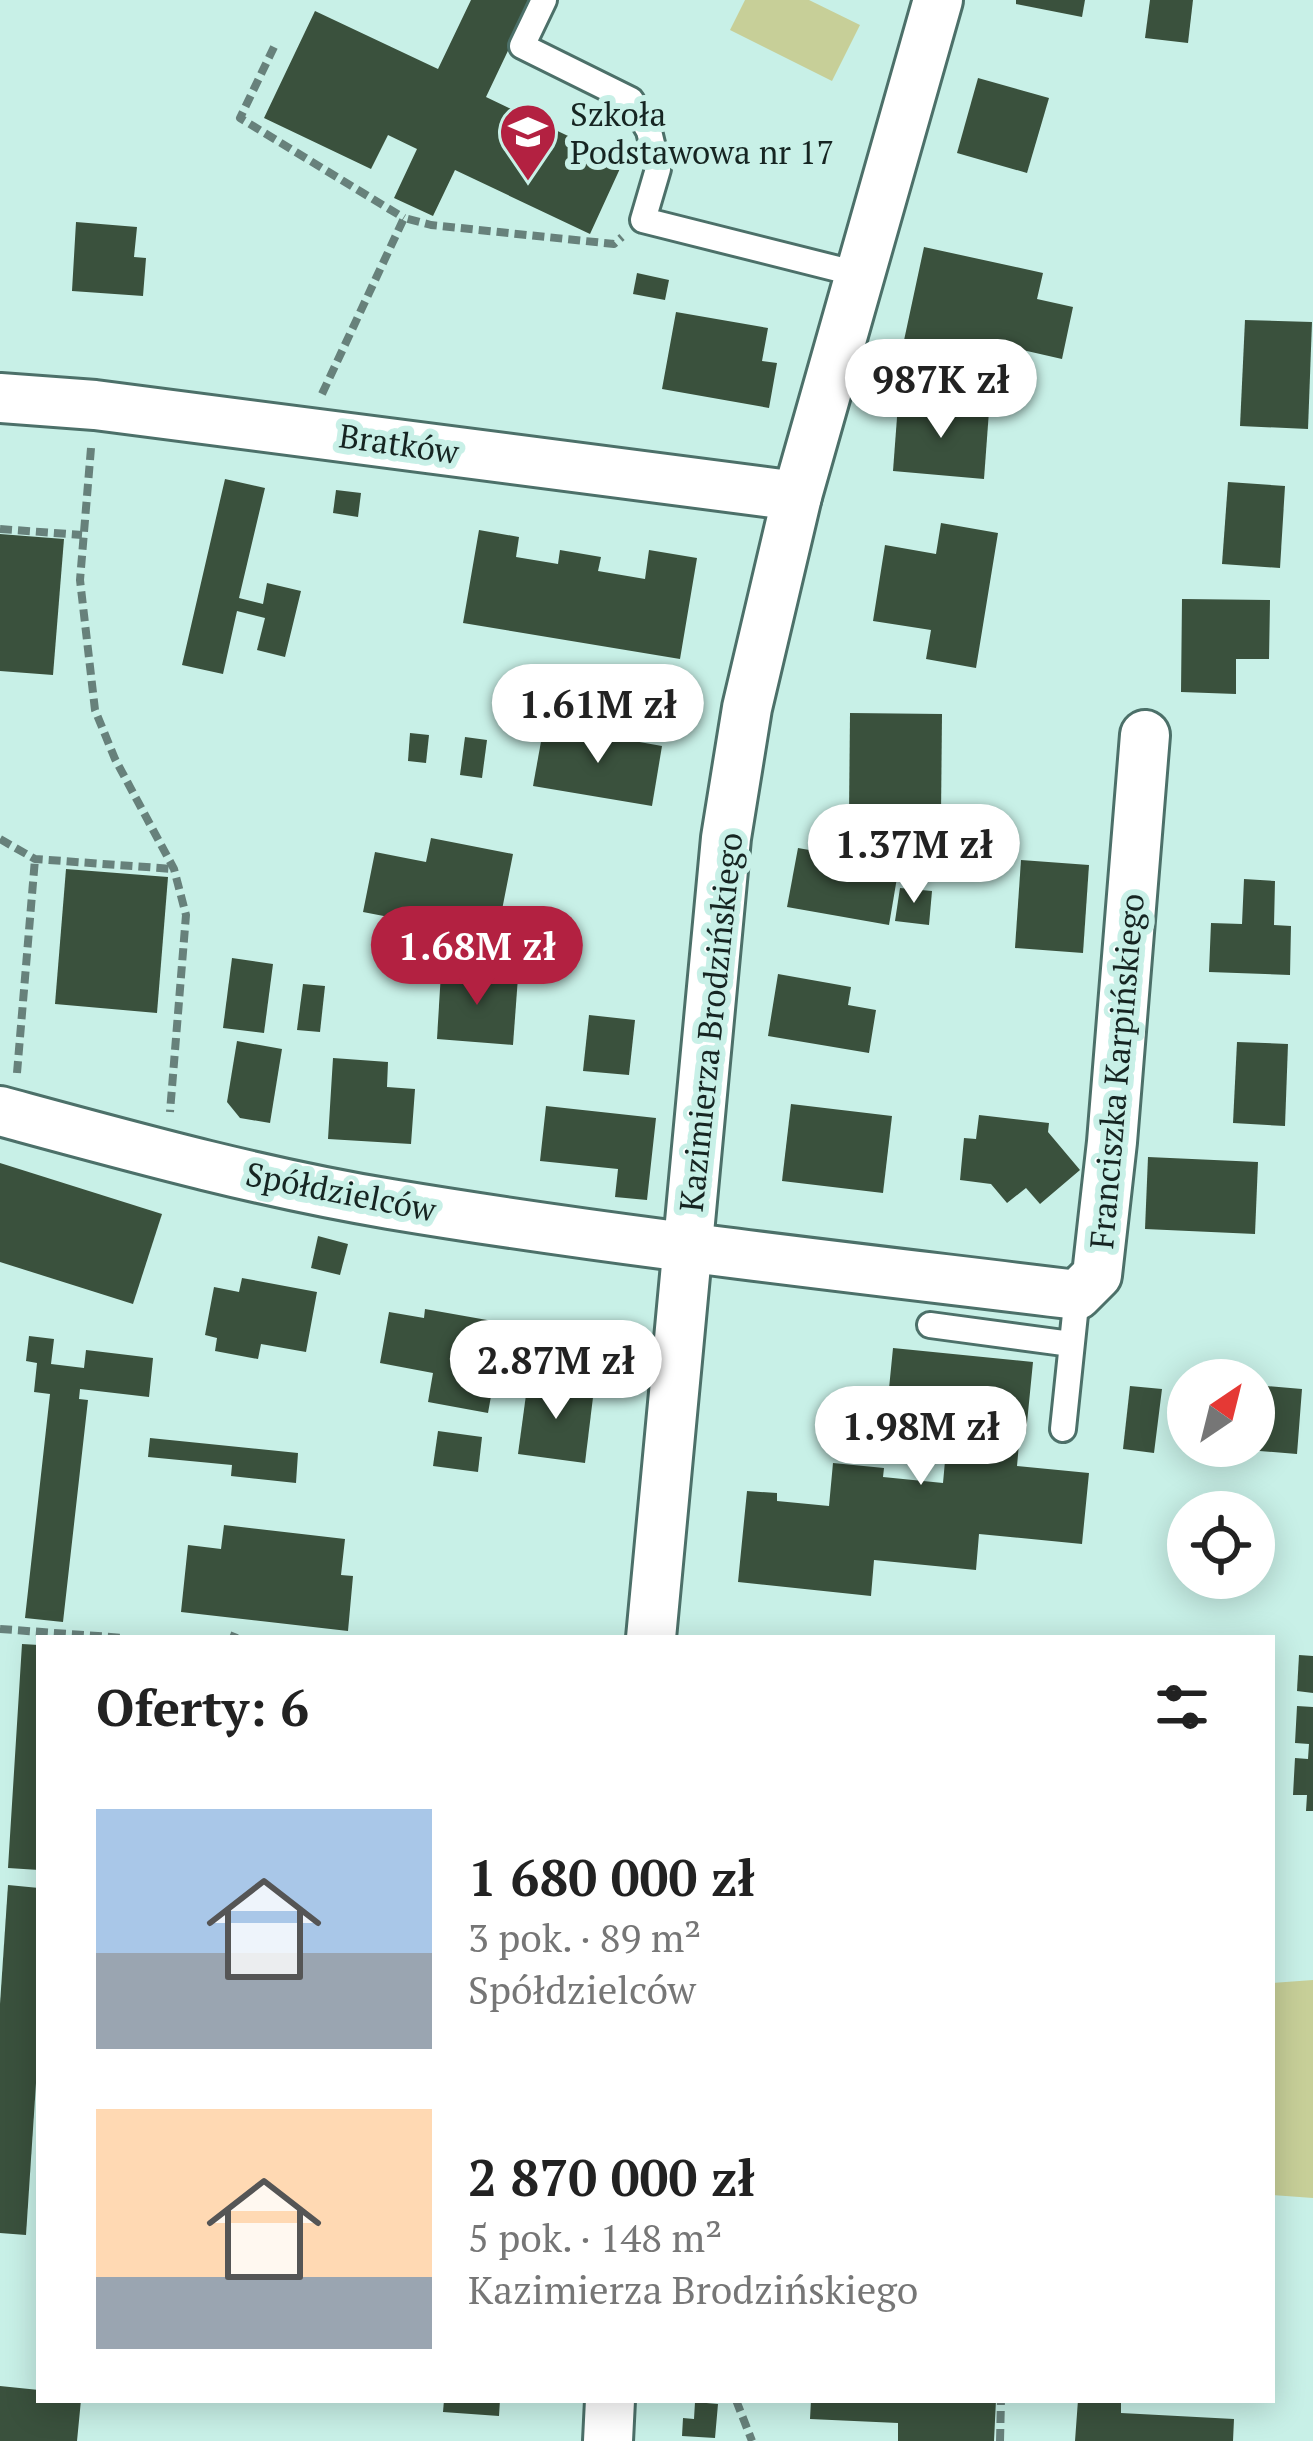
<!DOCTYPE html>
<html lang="pl">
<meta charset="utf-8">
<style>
:root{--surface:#fff;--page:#f6f6f6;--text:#222;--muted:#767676;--accent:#b32141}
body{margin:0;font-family:"PT Serif",serif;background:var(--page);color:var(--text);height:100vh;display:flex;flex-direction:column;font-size:45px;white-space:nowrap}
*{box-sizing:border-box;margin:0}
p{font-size:39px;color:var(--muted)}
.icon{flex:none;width:66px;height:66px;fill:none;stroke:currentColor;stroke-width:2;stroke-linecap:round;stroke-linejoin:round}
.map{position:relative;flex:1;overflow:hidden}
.drawer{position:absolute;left:36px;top:1635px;width:1239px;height:768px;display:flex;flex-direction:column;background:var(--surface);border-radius:0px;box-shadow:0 6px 30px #0003}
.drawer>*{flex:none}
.needle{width:78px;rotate:35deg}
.fabs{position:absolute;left:1167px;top:1359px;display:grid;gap:24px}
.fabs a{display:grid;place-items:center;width:108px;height:108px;border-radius:50%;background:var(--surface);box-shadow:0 6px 30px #0003;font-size:60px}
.price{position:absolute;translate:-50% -102px;padding:0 27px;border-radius:42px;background:#fff;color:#222;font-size:39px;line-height:78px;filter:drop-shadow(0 3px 6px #0008)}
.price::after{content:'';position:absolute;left:50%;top:72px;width:36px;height:27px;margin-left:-18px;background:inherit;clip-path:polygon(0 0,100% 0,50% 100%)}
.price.selected{background:var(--accent);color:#fff}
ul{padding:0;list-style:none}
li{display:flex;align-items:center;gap:36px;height:300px;padding:0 60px}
li span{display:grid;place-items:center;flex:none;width:336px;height:240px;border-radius:0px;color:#555}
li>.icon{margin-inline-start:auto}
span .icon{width:144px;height:144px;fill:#fffc;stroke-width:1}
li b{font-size:51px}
h2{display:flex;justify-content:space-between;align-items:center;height:144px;padding:0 60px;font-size:51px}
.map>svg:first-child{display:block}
.green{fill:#c7cf98}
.building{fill:#3a513d}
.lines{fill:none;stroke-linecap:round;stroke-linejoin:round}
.service-casing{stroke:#4c7069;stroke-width:30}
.minor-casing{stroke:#4c7069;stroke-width:54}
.path{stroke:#67817b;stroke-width:8;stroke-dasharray:12 6;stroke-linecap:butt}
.service{stroke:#fff;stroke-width:24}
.minor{stroke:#fff;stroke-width:48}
.labels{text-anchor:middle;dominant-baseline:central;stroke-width:12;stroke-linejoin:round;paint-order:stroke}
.poi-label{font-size:33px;fill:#162522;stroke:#c8f0e7;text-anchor:start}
.street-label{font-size:33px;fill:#162522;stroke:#c8f0e7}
</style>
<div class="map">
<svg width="1313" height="2441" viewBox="0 0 1313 2441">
<rect width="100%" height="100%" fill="#c8f0e7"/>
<g class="green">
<polygon points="745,0 809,0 860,25 832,81 730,30"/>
<polygon points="1313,1980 1313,2198 1272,2195 1272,1983"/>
</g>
<g class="building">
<polygon points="471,0 532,0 486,97 623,162 590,234 455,170 433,216 394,198 417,149 388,135 371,169 264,118 315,11 438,69"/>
<polygon points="1016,0 1085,0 1082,17 1016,4"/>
<polygon points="1150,0 1193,0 1188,43 1145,38"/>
<polygon points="978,78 1049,98 1027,173 957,153"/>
<polygon points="76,222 137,227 134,257 146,258 143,296 72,291"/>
<polygon points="924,247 1043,273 1037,299 1073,307 1062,359 988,342 983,362 903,345"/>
<polygon points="637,273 669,280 665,300 633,294"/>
<polygon points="676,312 768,328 762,361 777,363 769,408 662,389"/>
<polygon points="1245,320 1312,322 1308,429 1240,426"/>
<polygon points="898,404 989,411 984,479 893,471"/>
<polygon points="225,479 265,488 239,598 263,604 267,583 301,591 285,657 257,650 265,618 237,611 223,674 182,665"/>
<polygon points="1228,482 1285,486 1280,568 1222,564"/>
<polygon points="336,490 361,493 358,517 333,513"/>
<polygon points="941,523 998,533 976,668 926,659 931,630 873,621 885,545 936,554"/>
<polygon points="479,530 519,537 516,557 558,564 560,550 601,557 598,571 645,579 649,550 697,558 680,659 463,623"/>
<polygon points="0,534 64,539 53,675 0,671"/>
<polygon points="1182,599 1270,600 1269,659 1236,659 1236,694 1181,692"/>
<polygon points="850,713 942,714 941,816 849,814"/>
<polygon points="544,725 662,746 652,806 533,786"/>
<polygon points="410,733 429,735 426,763 408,761"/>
<polygon points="465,737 487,740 482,778 460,775"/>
<polygon points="431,838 513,854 499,925 422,910 420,923 363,912 375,852 426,862"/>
<polygon points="798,848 899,866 889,925 787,907"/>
<polygon points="1021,860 1089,865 1083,953 1015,948"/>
<polygon points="66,869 168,877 157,1013 55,1004"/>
<polygon points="1244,879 1275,881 1274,925 1291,926 1290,975 1209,972 1211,923 1242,924"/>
<polygon points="900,888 932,891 929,925 895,921"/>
<polygon points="232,958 273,964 264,1033 223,1028"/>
<polygon points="441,972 518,977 513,1045 437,1039"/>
<polygon points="778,974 851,987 848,1005 876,1010 869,1053 768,1036"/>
<polygon points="303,984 325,986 320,1032 297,1030"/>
<polygon points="589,1015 635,1020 629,1075 583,1071"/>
<polygon points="237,1041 282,1049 270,1123 240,1118 227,1102"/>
<polygon points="1237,1042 1288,1044 1285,1126 1233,1123"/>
<polygon points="333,1058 388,1062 387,1087 415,1089 411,1144 328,1139"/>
<polygon points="791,1104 892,1116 883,1193 782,1181"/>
<polygon points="546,1106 656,1118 647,1200 615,1197 618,1169 540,1161"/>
<polygon points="979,1115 1049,1123 1048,1132 1080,1170 1040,1204 1026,1188 1007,1203 991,1184 960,1180 964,1138 976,1139"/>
<polygon points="1148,1157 1258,1162 1255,1234 1145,1229"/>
<polygon points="0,1163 162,1214 133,1304 0,1262"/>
<polygon points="318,1236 348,1244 340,1275 311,1268"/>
<polygon points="242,1278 317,1292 306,1352 261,1344 258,1359 215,1351 217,1338 205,1335 214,1287 239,1292"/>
<polygon points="425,1309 504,1323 488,1413 428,1402 433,1373 380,1363 389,1312 424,1318"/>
<polygon points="29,1336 54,1339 51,1364 84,1368 86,1350 153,1358 149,1397 80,1389 79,1399 88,1400 63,1622 25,1618 50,1394 34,1392 37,1363 26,1361"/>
<polygon points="893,1348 1033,1362 1026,1433 1020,1432 1017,1466 1089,1473 1082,1544 979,1534 976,1570 874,1560 871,1596 738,1582 747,1491 777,1493 777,1501 829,1506 833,1463 884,1468 883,1477 943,1483 947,1439 974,1441 975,1428 886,1419"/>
<polygon points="528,1380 594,1389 585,1463 518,1454"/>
<polygon points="1254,1385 1302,1389 1297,1454 1235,1449 1235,1446 1254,1446"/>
<polygon points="1130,1386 1162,1389 1154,1453 1123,1449"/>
<polygon points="438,1431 482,1437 478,1472 433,1466"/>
<polygon points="150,1438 298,1453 296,1483 231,1476 232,1465 148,1457"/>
<polygon points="224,1525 345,1539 341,1575 353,1576 348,1631 181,1612 188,1545 221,1549"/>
<polygon points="22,1644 39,1645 39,1870 8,1868"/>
<polygon points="1299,1655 1313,1656 1313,1693 1297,1691"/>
<polygon points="1297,1706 1313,1707 1313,1811 1306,1811 1307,1795 1293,1795 1295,1758 1308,1759 1309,1744 1295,1743"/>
<polygon points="8,1885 39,1888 39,2038 26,2235 0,2233 0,2004"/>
<polygon points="0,2386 39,2390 39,2400 81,2400 77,2441 0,2441"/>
<polygon points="444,2400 500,2400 499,2416 443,2412"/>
<polygon points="811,2400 996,2400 994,2441 898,2441 898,2423 810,2419"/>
<polygon points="1078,2400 1121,2400 1121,2413 1234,2419 1233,2441 1075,2441"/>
<polygon points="695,2402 718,2404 715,2438 682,2436 683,2418 694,2419"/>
</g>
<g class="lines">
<defs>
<g id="service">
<polyline points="544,0 522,46 631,100 649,131 658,169 643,220 862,275"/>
<polyline points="930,1325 1071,1344"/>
<polyline points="1063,1429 1077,1295"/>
</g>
<g id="minor">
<polyline points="0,398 95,405 797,496"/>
<path d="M0,1111C129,1146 258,1182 390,1204C618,1242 848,1267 1077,1295L1097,1275L1112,1142L1145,735"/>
<polyline points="651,1638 726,838 747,708 797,496 938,0"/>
<polyline points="608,2441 610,2400"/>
</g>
</defs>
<use href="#service" class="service-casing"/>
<use href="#minor" class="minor-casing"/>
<g class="path">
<polyline points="274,47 240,118 404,218"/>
<polyline points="322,394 404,218 431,225 614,244 622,237"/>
<polyline points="91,448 80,580 95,710 115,759 174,869 186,915 170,1112"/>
<polyline points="0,529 82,535"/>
<polyline points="0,839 35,859 173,869"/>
<polyline points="17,1073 35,859"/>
<polyline points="0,1629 125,1638"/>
<polyline points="233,1638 235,1633"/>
<polyline points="736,2400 752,2441"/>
<polyline points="1000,2441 1001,2400"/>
</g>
<use href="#service" class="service"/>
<use href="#minor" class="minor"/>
</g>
<defs>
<symbol id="school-pin" viewBox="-11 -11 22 30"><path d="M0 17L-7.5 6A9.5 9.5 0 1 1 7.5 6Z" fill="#b32141" stroke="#c8f0e7"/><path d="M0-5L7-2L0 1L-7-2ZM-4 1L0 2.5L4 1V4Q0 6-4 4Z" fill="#fff"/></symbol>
</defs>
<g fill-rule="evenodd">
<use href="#school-pin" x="495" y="99" width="66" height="90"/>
</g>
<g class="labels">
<g class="poi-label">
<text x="570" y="113">Szkoła<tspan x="570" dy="38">Podstawowa nr 17</tspan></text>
</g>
<g class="street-label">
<text transform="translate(399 443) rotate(8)">Bratków</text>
<text transform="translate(710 1022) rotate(-84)">Kazimierza Brodzińskiego</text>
<text transform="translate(1116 1071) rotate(-85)">Franciszka Karpińskiego</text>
<text transform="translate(341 1191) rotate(11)">Spółdzielców</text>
</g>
</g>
</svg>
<div class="fabs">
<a><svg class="needle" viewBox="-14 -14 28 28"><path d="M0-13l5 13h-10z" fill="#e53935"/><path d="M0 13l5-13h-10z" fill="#767676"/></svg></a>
<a><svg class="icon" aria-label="locate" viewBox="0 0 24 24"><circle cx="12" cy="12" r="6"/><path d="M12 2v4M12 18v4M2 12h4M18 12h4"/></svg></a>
</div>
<b class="price" style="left:941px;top:441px">987K zł</b>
<b class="price" style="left:598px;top:766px">1.61M zł</b>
<b class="price" style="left:914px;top:906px">1.37M zł</b>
<b class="price selected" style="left:477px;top:1008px">1.68M zł</b>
<b class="price" style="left:556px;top:1422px">2.87M zł</b>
<b class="price" style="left:921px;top:1488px">1.98M zł</b>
<section class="drawer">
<h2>Oferty: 6<svg class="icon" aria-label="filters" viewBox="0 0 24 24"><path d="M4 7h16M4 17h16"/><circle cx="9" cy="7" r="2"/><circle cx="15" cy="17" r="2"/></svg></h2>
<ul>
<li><span style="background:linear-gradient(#a9c7e8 60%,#9aa5b1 0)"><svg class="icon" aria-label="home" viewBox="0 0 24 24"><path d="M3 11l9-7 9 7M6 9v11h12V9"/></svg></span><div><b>1 680 000 zł</b><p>3 pok. · 89 m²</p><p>Spółdzielców</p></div></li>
<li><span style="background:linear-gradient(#ffd9b3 70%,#9aa5b1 0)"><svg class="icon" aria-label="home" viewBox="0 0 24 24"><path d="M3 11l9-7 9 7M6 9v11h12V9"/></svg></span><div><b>2 870 000 zł</b><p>5 pok. · 148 m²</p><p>Kazimierza Brodzińskiego</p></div></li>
</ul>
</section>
</div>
